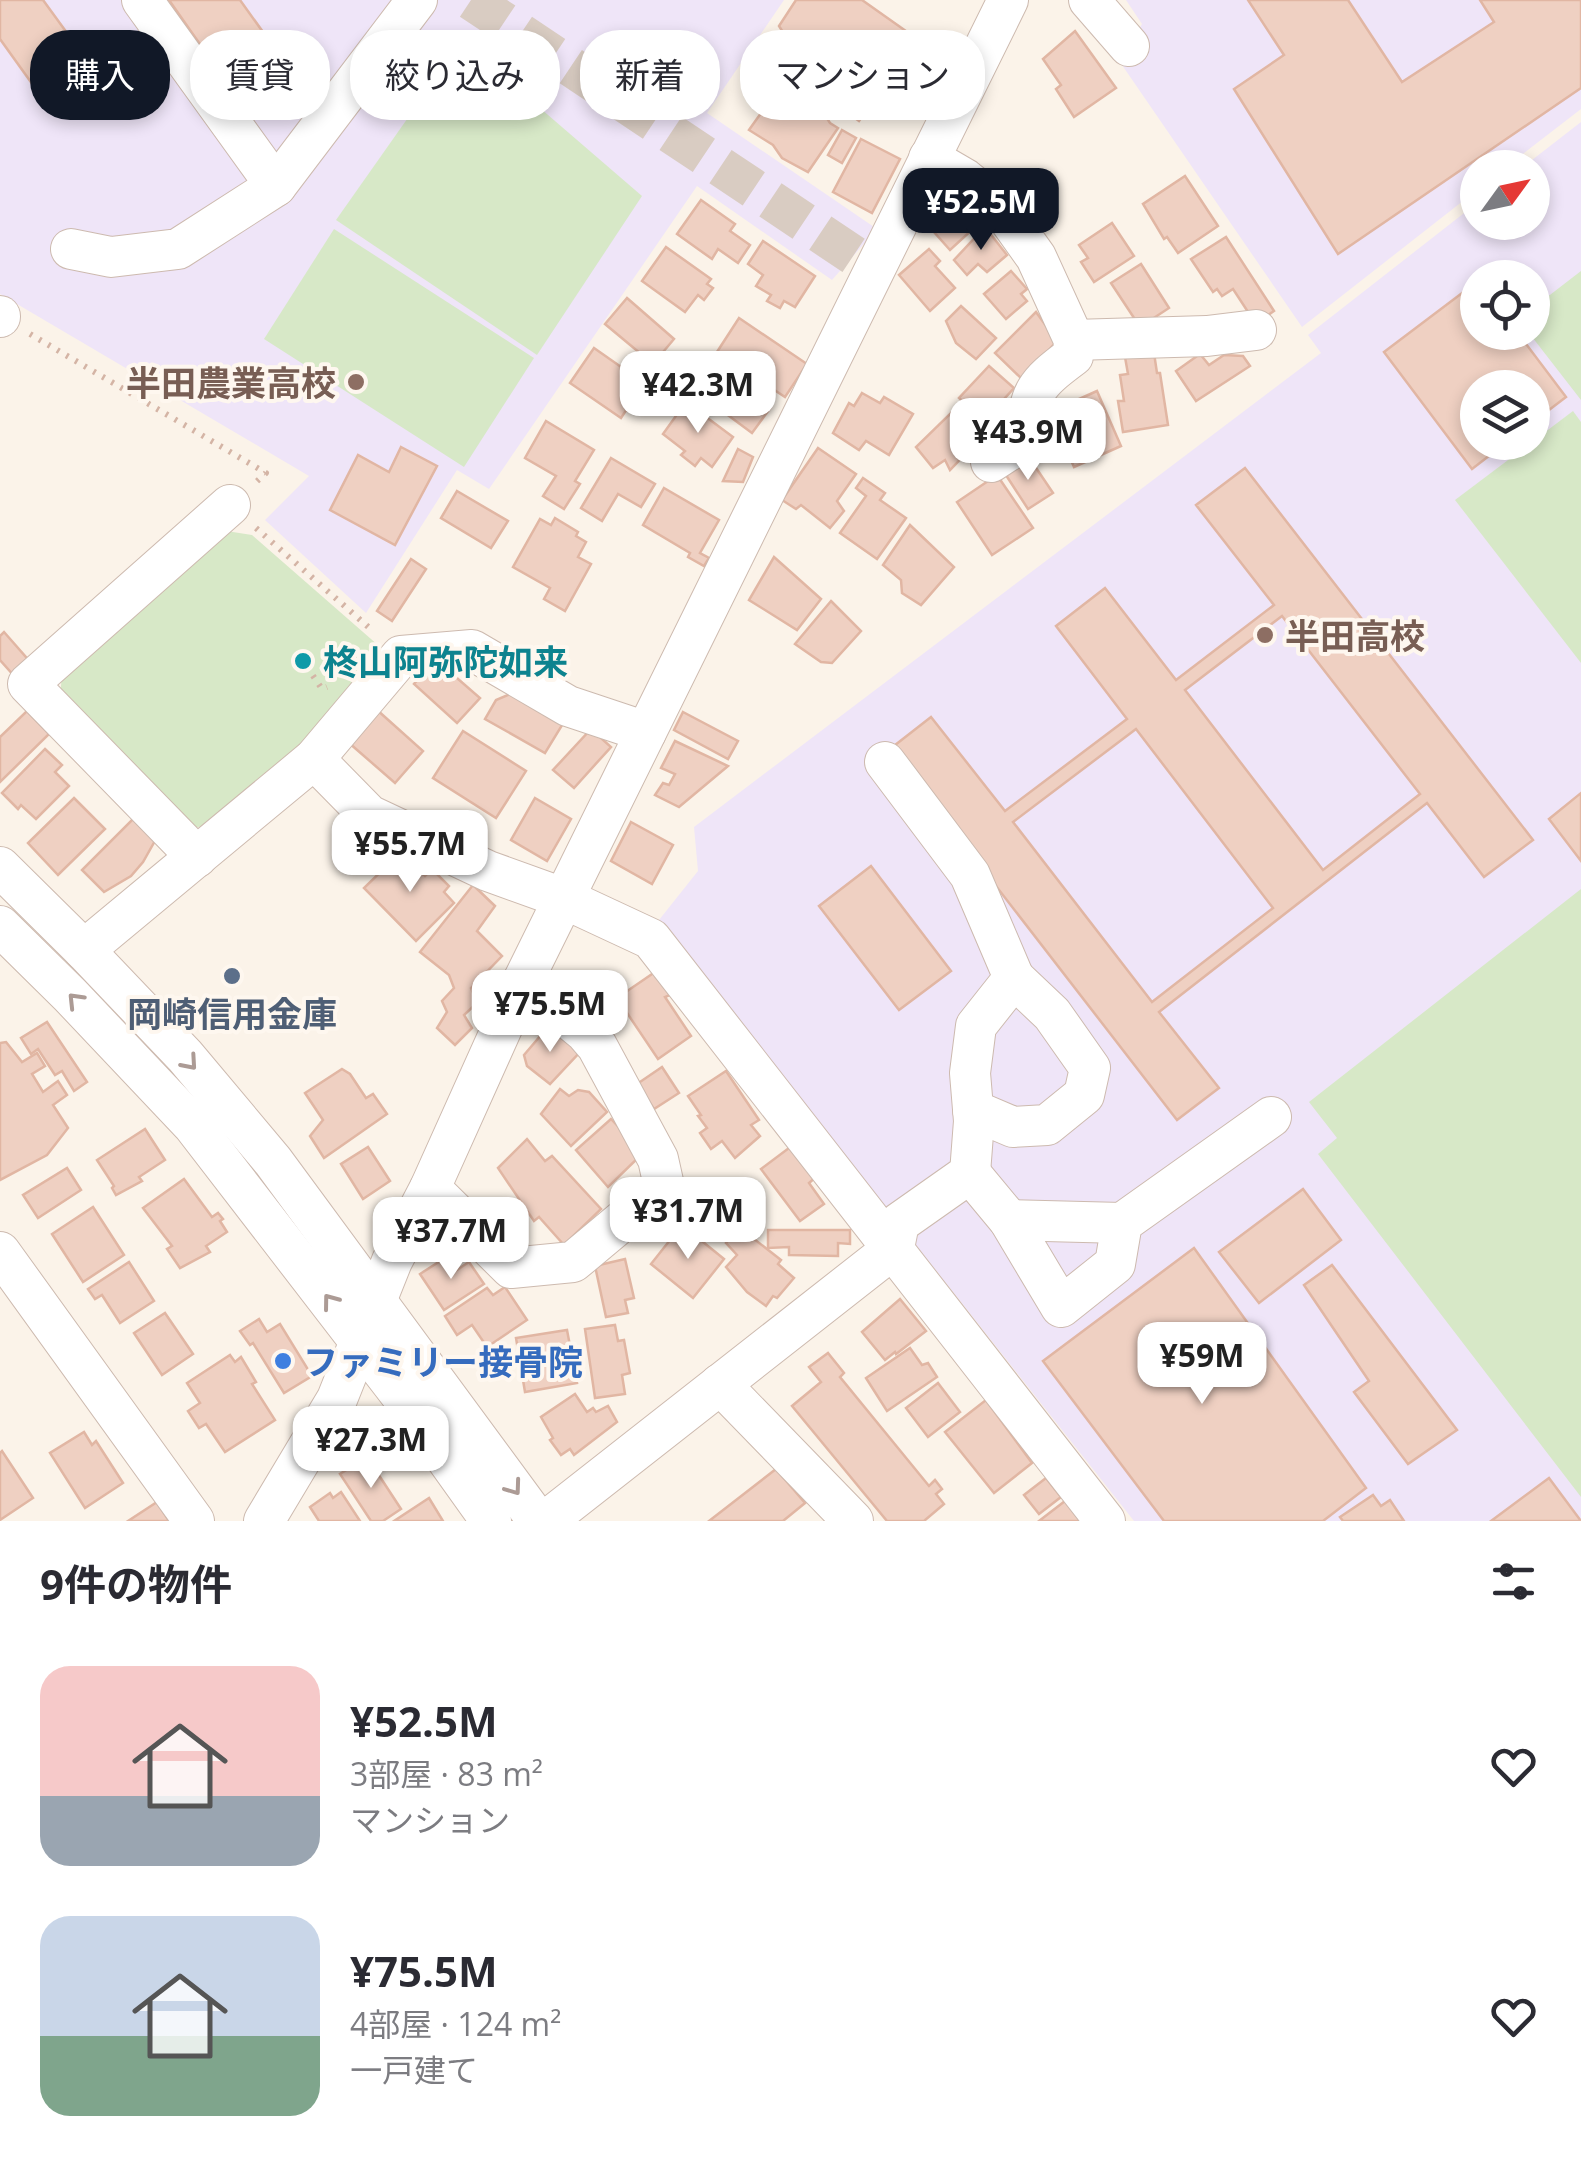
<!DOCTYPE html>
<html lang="ja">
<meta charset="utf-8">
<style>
:root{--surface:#fff;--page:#f7f7f7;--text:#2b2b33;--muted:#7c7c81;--accent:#111827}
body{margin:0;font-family:"Open Sans","Noto Sans JP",sans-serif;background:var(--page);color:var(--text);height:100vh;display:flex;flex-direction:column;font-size:38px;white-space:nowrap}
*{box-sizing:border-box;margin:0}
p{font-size:32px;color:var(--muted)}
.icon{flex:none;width:55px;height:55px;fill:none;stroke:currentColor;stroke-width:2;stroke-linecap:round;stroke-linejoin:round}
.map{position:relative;height:1521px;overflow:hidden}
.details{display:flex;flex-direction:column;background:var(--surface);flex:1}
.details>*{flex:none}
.banner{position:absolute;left:30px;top:30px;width:1000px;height:90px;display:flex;gap:20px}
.needle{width:65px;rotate:57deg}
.controls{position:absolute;left:1460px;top:150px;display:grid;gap:20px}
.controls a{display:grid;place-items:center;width:90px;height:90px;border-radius:50%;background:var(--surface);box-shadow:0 5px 15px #0003;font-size:50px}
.price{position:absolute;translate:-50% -85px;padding:0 22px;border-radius:20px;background:#fff;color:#222;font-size:32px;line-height:65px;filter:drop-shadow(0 2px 5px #0008)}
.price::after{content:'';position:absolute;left:50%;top:60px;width:30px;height:22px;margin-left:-15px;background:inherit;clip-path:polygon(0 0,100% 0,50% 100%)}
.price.current{background:var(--accent);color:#fff}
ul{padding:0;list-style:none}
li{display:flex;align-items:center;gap:30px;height:250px;padding:0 40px}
li span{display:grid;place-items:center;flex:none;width:280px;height:200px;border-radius:30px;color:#555}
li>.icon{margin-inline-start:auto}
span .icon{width:120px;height:120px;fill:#fffc;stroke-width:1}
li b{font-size:42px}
h2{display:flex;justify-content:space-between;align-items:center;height:120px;padding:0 40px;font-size:42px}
.pill{padding:0 35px;border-radius:40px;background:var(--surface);box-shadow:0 5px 15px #0003;font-size:35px;line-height:90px}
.pill.current{background:var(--accent);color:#fff}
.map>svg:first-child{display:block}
.education{fill:#efe5f8;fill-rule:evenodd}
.green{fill:#d7e8c7}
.building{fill:#efd0c2;stroke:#e1b6a3;stroke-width:2.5;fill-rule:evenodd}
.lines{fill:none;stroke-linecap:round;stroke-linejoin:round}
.minor-tunnel{stroke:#d9ccc2;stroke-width:40;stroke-dasharray:40 20;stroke-linecap:butt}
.minor-casing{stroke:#cdbaaf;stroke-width:42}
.path{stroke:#d4b4a5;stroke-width:6;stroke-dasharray:2.5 8;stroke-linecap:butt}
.minor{stroke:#fff;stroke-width:40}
.oneway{stroke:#ac9b95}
.education-dot{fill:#8d6e63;stroke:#fef7ef;stroke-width:4}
.culture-dot{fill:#0f9aa8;stroke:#fef7ef;stroke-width:4}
.service-dot{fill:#5c6f8a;stroke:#fef7ef;stroke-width:4}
.shop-dot{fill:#3f7fe0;stroke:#fef7ef;stroke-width:4}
.labels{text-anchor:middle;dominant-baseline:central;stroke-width:8;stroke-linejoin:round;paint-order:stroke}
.education-label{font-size:35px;font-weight:bold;fill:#785e54;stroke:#fef7ef;text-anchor:end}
.culture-label{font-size:35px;font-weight:bold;fill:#0d838f;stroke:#fef7ef;text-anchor:start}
.service-label{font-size:35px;font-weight:bold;fill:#4e5e75;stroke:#fef7ef}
.shop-label{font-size:35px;font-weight:bold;fill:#366cbe;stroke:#fef7ef;text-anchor:start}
</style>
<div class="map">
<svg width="1581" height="1521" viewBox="0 0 1581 1521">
<rect width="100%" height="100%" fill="#fbf3e9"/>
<g class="education">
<polygon points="0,0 784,0 707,113 877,229 832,280 697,186 489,489 457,470 366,613 265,520 309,476 0,294"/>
<polygon points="1126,0 1581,0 1581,109 1506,167 1478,168 1477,190 1302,327 1122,65 1129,46 1142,24"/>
<path d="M1581,122V1521H1134L659,920L698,871L694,827L1321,353L1308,335L1477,203L1478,222H1532V168L1523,167ZM1478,278H1532V332H1478ZM1478,388H1532V442H1478Z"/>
</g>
<g class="green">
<polygon points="443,68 526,96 642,196 537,355 336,220"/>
<polygon points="334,229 534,358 464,467 264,339"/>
<polygon points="1581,271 1581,400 1529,333 1532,332 1533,308"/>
<polygon points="1573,411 1581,422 1581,663 1455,500"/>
<polygon points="220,530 252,535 387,653 327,728 207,826 188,828 60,698 62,674"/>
<polygon points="1581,889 1581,1497 1318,1154 1337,1138 1309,1102"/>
</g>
<g class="building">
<polygon points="0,0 43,0 86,59 38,92 0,39"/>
<polygon points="169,0 240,0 301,85 251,117"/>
<polygon points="796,0 862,0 930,48 935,58 924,65 935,76 914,115 900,108 903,100 884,87 859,121 772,57 786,37 779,26"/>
<polygon points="1248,0 1348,0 1402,82 1494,22 1480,0 1581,0 1581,88 1338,254 1234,89 1284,55"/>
<polygon points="1075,31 1116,88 1074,117 1056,89 1061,85 1043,59"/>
<polygon points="778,89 797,102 802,99 823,112 830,123 838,128 808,172 782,158 773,145 749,130"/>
<polygon points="842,130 856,138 842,163 828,155"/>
<polygon points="861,139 900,159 872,213 833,192"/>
<polygon points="1185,176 1218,226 1178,253 1167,237 1164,239 1143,204"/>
<polygon points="954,196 972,211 969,217 974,228 950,250 926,223"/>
<polygon points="701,200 735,224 730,231 750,245 738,263 718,249 712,259 677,234"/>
<polygon points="1112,223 1134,256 1094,282 1081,262 1088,258 1079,245"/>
<polygon points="985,227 1007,255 987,272 978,264 967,275 954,260"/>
<polygon points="1226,237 1274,311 1264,318 1252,318 1233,289 1222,296 1217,289 1213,292 1191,259"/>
<polygon points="763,241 815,276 795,307 784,301 780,308 767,301 771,295 756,286 763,275 748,264"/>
<polygon points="666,247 711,279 707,284 713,288 704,300 698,295 685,312 642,281"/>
<polygon points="929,249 940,261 935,266 955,288 930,311 899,275"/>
<polygon points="1141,264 1169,308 1140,327 1111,283"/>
<polygon points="1011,271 1027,289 1021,294 1027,301 1006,319 984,294"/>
<polygon points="1478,281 1478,332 1517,332 1566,397 1532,423 1532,388 1478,388 1478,442 1507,442 1472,469 1384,352"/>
<polygon points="627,298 674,339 653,364 605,324"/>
<polygon points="961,306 996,338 976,359 956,343 946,321"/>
<polygon points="1036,312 1057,341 1022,379 995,353"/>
<polygon points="739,318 807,364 785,397 717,352"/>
<polygon points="594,348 644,383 621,418 570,383"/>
<polygon points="1154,353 1157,373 1160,373 1168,425 1123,432 1118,401 1124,401 1120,375 1128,374 1125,357"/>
<polygon points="1200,354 1209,365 1224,355 1243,356 1250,366 1196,401 1176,371"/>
<polygon points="714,356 766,394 762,400 771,407 752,433 713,404 717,400 708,394 700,405 685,395"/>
<polygon points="989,366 1014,388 984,421 959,398"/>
<polygon points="1097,391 1121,446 1074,467 1050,412"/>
<polygon points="862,393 880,403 884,397 913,414 889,455 866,441 859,450 833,433 849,403 854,406"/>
<polygon points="686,402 733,437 712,467 701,458 695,466 681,455 685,451 663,434"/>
<polygon points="953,411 968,429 974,445 950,470 945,460 933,468 916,447"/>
<polygon points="546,421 594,450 575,481 580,484 564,509 543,496 556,476 525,458"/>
<polygon points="401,447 437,466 395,545 330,510 358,455 389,472"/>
<polygon points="818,448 856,474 837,501 844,511 830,528 801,505 796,509 782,500"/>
<polygon points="738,449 753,457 743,482 723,481"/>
<polygon points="1028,456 1053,493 1028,509 1004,472"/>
<polygon points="611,458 655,484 641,507 618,494 602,521 581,508"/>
<path d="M1245,468L1533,840L1484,877L1427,803L1159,1012L1219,1088L1177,1120L890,749L931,717L1005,811L1127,719L1056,626L1105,588L1176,680L1274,605L1196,505ZM1282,616L1420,794L1323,870L1185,690ZM1136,729L1273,908L1152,1002L1013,822Z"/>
<polygon points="997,475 1033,528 992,555 957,502"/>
<polygon points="863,478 885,493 880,500 906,518 877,559 840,533 866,496 856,488"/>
<polygon points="664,488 719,520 700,553 709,558 704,566 688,557 690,553 643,525"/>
<polygon points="457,491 508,521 491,548 441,518"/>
<polygon points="555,518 578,532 576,536 586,542 578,557 591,564 565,611 544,599 550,588 513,567 540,519 551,525"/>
<polygon points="910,525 954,567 921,605 902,593 901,580 883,565"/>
<polygon points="774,557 821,599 797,630 749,600"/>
<polygon points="411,559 426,569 392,621 377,611"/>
<polygon points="831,601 861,631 832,663 821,662 795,644"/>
<polygon points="4,632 32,664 16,678 0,660 0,636"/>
<polygon points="450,672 480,698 457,723 414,684 421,676"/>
<polygon points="515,692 564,722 545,753 485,719 496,700"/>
<polygon points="376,709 423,751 395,783 348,742"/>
<polygon points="27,711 49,734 0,782 0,737"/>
<polygon points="683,712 738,741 728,759 674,730"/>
<polygon points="591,729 611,747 574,788 553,770"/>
<polygon points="463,731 526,771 496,818 433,778"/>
<polygon points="675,741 728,766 679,807 655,795 663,783 669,785 675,774 661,768"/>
<polygon points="45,749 62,765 55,772 69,786 36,819 21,805 18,809 2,793"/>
<polygon points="1581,793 1581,861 1549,819"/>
<polygon points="74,798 105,829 58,875 28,843"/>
<polygon points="535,798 571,819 547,861 511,840"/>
<polygon points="135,817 156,839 143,862 131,876 104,892 82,870"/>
<polygon points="631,822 673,845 652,884 611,861"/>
<polygon points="401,852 425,876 432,869 449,886 444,892 454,903 416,941 364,888"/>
<polygon points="871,866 951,971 899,1010 819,906"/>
<polygon points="473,885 495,906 477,931 502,956 471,988 477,1003 464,1015 472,1028 455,1045 437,1028 447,1012 442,1001 454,988 449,975 420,952"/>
<polygon points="655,972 670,995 665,997 691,1036 658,1059 617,998"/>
<polygon points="47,1022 87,1082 74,1091 62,1071 55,1075 38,1049 31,1054 21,1038"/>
<polygon points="554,1028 580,1052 550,1084 527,1066 524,1055 542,1034 546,1035"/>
<polygon points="6,1042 22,1062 37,1053 45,1066 32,1074 43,1092 58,1081 67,1095 53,1105 68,1128 47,1155 0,1180 0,1043"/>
<polygon points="662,1067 679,1093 654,1109 637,1084"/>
<polygon points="342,1069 350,1074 366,1098 373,1094 387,1114 324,1158 310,1136 323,1120 305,1093"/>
<polygon points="726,1071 759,1120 751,1125 760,1136 735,1158 722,1141 711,1149 700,1133 707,1128 698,1116 701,1115 688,1096"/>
<polygon points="560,1089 569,1096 578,1090 589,1092 607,1112 571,1146 541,1114"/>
<polygon points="611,1119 630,1139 639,1157 608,1187 576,1150"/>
<polygon points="145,1129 165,1160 139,1177 142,1181 116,1195 112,1188 114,1186 97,1160"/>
<polygon points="527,1139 545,1161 552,1156 601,1209 564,1245 539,1217 534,1221 498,1168"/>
<polygon points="793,1145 816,1177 809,1183 824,1204 800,1221 761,1169"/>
<polygon points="368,1147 390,1181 363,1199 341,1164"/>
<polygon points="67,1168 81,1190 38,1218 23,1195"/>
<polygon points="184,1179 212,1217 218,1213 223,1219 220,1221 227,1232 206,1246 210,1252 180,1268 167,1249 172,1246 143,1208"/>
<polygon points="1303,1189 1341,1240 1259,1303 1219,1252"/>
<polygon points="93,1207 124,1255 83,1282 52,1234"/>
<polygon points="682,1225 724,1259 693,1298 651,1264"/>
<polygon points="740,1228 781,1260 778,1264 794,1278 777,1298 773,1296 766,1306 747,1292 726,1267 737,1255 726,1243"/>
<polygon points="768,1230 850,1230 850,1244 838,1243 838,1256 789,1255 789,1247 768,1248"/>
<polygon points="1194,1248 1366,1488 1323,1521 1164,1521 1043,1361"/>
<polygon points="448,1256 457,1270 469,1262 484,1284 444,1310 420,1274"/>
<polygon points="625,1259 634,1298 625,1300 628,1313 606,1317 595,1266"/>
<polygon points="129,1262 154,1301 120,1323 102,1295 95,1299 88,1289"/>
<polygon points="1332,1265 1457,1430 1408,1464 1354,1392 1369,1381 1304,1285"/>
<polygon points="505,1287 527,1320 487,1347 472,1325 457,1335 445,1316 487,1288 493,1295"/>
<polygon points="900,1299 926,1331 896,1354 895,1352 885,1360 862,1332"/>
<polygon points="165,1313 193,1354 162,1375 134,1333"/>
<polygon points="259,1319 267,1332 280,1324 312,1376 284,1393 253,1343 250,1345 240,1331"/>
<polygon points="615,1325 618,1341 624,1340 630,1373 622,1375 625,1394 595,1398 585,1329"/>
<polygon points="567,1330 577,1383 525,1392 516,1338"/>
<polygon points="910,1348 922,1365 928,1363 937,1377 887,1411 866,1378"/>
<polygon points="828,1353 844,1373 840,1377 929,1486 935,1480 942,1489 936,1494 944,1504 924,1521 887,1521 792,1406 821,1382 809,1367"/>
<polygon points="230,1355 235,1362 241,1357 256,1382 252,1384 275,1420 225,1452 206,1424 199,1428 188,1411 200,1403 187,1383"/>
<polygon points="938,1383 960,1412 928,1437 906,1408"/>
<polygon points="575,1394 587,1412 593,1408 596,1412 608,1406 617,1422 574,1455 570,1449 561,1455 550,1440 553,1438 541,1417"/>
<polygon points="986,1400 1032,1463 994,1493 945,1432"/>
<polygon points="84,1432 92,1445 96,1441 123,1483 85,1508 50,1453"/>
<polygon points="2,1451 33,1498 0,1520 0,1453"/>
<polygon points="367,1457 401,1509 383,1521 371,1521 340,1474"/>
<polygon points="776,1469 805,1503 783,1521 709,1521"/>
<polygon points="1046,1478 1061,1497 1039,1514 1024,1495"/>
<polygon points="1549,1478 1581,1521 1491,1521"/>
<polygon points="341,1492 360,1521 319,1521 310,1507 330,1493 333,1498"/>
<polygon points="1373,1495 1381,1506 1390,1500 1404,1521 1343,1521 1340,1517"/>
<polygon points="429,1498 443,1521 394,1521"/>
<polygon points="1065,1501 1081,1521 1039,1521"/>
<polygon points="157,1502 169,1521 128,1521"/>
</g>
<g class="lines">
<polyline class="minor-tunnel" points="471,0 874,269"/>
<defs>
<g id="minor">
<polyline points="142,0 276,186"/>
<polyline points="1089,0 1129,46"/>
<path d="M929,158L965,179L1001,208L1036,257L1074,340L1073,356C1034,385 1030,391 1025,440L991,462"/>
<polyline points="71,249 111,257 178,249 276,186 417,0"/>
<polyline points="0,316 0,317"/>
<polyline points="1074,340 1207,336 1256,330"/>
<polyline points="314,759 369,815 488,871 563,898 651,939 1105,1521"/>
<polyline points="197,857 28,684 230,505"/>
<polyline points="0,867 84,950 185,1056 273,1161 538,1521"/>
<polyline points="0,926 70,995 193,1125 401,1395 491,1521"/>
<polyline points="84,950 314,759 401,656 472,650 568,706 646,732"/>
<polyline points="973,1110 1013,1127 1047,1125 1084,1095 1090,1068 1052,1014 1014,978"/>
<polyline points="970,1173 1009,1220 1061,1307 1115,1264 1122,1223 1271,1117"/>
<polyline points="430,1188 511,1268 573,1262 664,1186 658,1159 597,1046 585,1032 523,981"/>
<polyline points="1009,1220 1122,1223"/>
<polyline points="0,1252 194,1521"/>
<polyline points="720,1384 853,1521"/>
<polyline points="264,1521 337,1399 392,1261 430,1188 523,981 1008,0"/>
<polyline points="546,1521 894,1248 899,1223 970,1173 974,1121 970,1073 976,1026 1014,978 970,875 885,762"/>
</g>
</defs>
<use href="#minor" class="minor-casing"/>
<g class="path">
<polyline points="30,334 266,473 255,483"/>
<polyline points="256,528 374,632"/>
<polyline points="307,667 322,689 327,687"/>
</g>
<use href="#minor" class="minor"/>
</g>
<defs><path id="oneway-chevron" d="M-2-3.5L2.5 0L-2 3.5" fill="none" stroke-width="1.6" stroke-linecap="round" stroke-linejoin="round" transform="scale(2.5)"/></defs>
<g class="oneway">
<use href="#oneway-chevron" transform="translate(75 1000) rotate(-134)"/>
<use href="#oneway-chevron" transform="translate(190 1063) rotate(49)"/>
<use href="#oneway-chevron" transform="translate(330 1301) rotate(-127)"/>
<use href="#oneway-chevron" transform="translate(514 1488) rotate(54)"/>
</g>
<g class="education-dot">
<circle cx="356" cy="382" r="10"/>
<circle cx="1265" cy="635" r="10"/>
</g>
<circle class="culture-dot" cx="303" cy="661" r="10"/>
<circle class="service-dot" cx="232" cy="976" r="10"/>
<circle class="shop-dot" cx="283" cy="1361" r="10"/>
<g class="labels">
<g class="education-label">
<text x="336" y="382">半田農業高校</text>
<text x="1285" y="635" text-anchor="start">半田高校</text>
</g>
<g class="culture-label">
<text x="323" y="661">柊山阿弥陀如来</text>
</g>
<g class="service-label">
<text x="232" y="1013">岡崎信用金庫</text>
</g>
<g class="shop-label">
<text x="303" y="1361">ファミリー接骨院</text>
</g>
</g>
</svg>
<div class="controls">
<a><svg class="needle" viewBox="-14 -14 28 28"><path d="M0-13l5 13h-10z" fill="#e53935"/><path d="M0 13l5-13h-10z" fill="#7c7c81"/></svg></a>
<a><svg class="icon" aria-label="locate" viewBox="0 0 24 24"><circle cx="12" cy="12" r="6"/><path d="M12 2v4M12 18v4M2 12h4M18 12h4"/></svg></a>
<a><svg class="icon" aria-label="layers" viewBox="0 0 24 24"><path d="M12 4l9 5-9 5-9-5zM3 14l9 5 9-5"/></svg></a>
</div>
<b class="price current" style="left:981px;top:253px">¥52.5M</b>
<b class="price" style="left:698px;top:436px">¥42.3M</b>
<b class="price" style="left:1028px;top:483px">¥43.9M</b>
<b class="price" style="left:410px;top:895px">¥55.7M</b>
<b class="price" style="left:550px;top:1055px">¥75.5M</b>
<b class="price" style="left:688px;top:1262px">¥31.7M</b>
<b class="price" style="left:451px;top:1282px">¥37.7M</b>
<b class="price" style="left:1202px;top:1407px">¥59M</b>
<b class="price" style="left:371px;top:1491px">¥27.3M</b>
<div class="banner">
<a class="pill current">購入</a>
<a class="pill">賃貸</a>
<a class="pill">絞り込み</a>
<a class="pill">新着</a>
<a class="pill">マンション</a>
</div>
</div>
<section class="details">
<h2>9件の物件<svg class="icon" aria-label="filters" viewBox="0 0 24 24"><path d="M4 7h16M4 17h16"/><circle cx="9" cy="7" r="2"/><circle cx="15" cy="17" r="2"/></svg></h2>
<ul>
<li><span style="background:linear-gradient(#f6c9c9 65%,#9aa5b1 0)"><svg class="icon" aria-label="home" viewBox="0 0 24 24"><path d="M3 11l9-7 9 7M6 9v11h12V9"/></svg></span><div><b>¥52.5M</b><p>3部屋 · 83 m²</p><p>マンション</p></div><svg class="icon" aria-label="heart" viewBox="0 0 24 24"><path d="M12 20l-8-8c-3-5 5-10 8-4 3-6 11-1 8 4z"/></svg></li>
<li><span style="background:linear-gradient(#c9d6e8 60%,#7fa58c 0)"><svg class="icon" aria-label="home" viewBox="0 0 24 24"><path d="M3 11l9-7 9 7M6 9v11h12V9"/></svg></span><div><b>¥75.5M</b><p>4部屋 · 124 m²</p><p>一戸建て</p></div><svg class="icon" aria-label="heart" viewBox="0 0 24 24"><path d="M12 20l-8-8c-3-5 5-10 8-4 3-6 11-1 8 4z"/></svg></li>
</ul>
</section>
